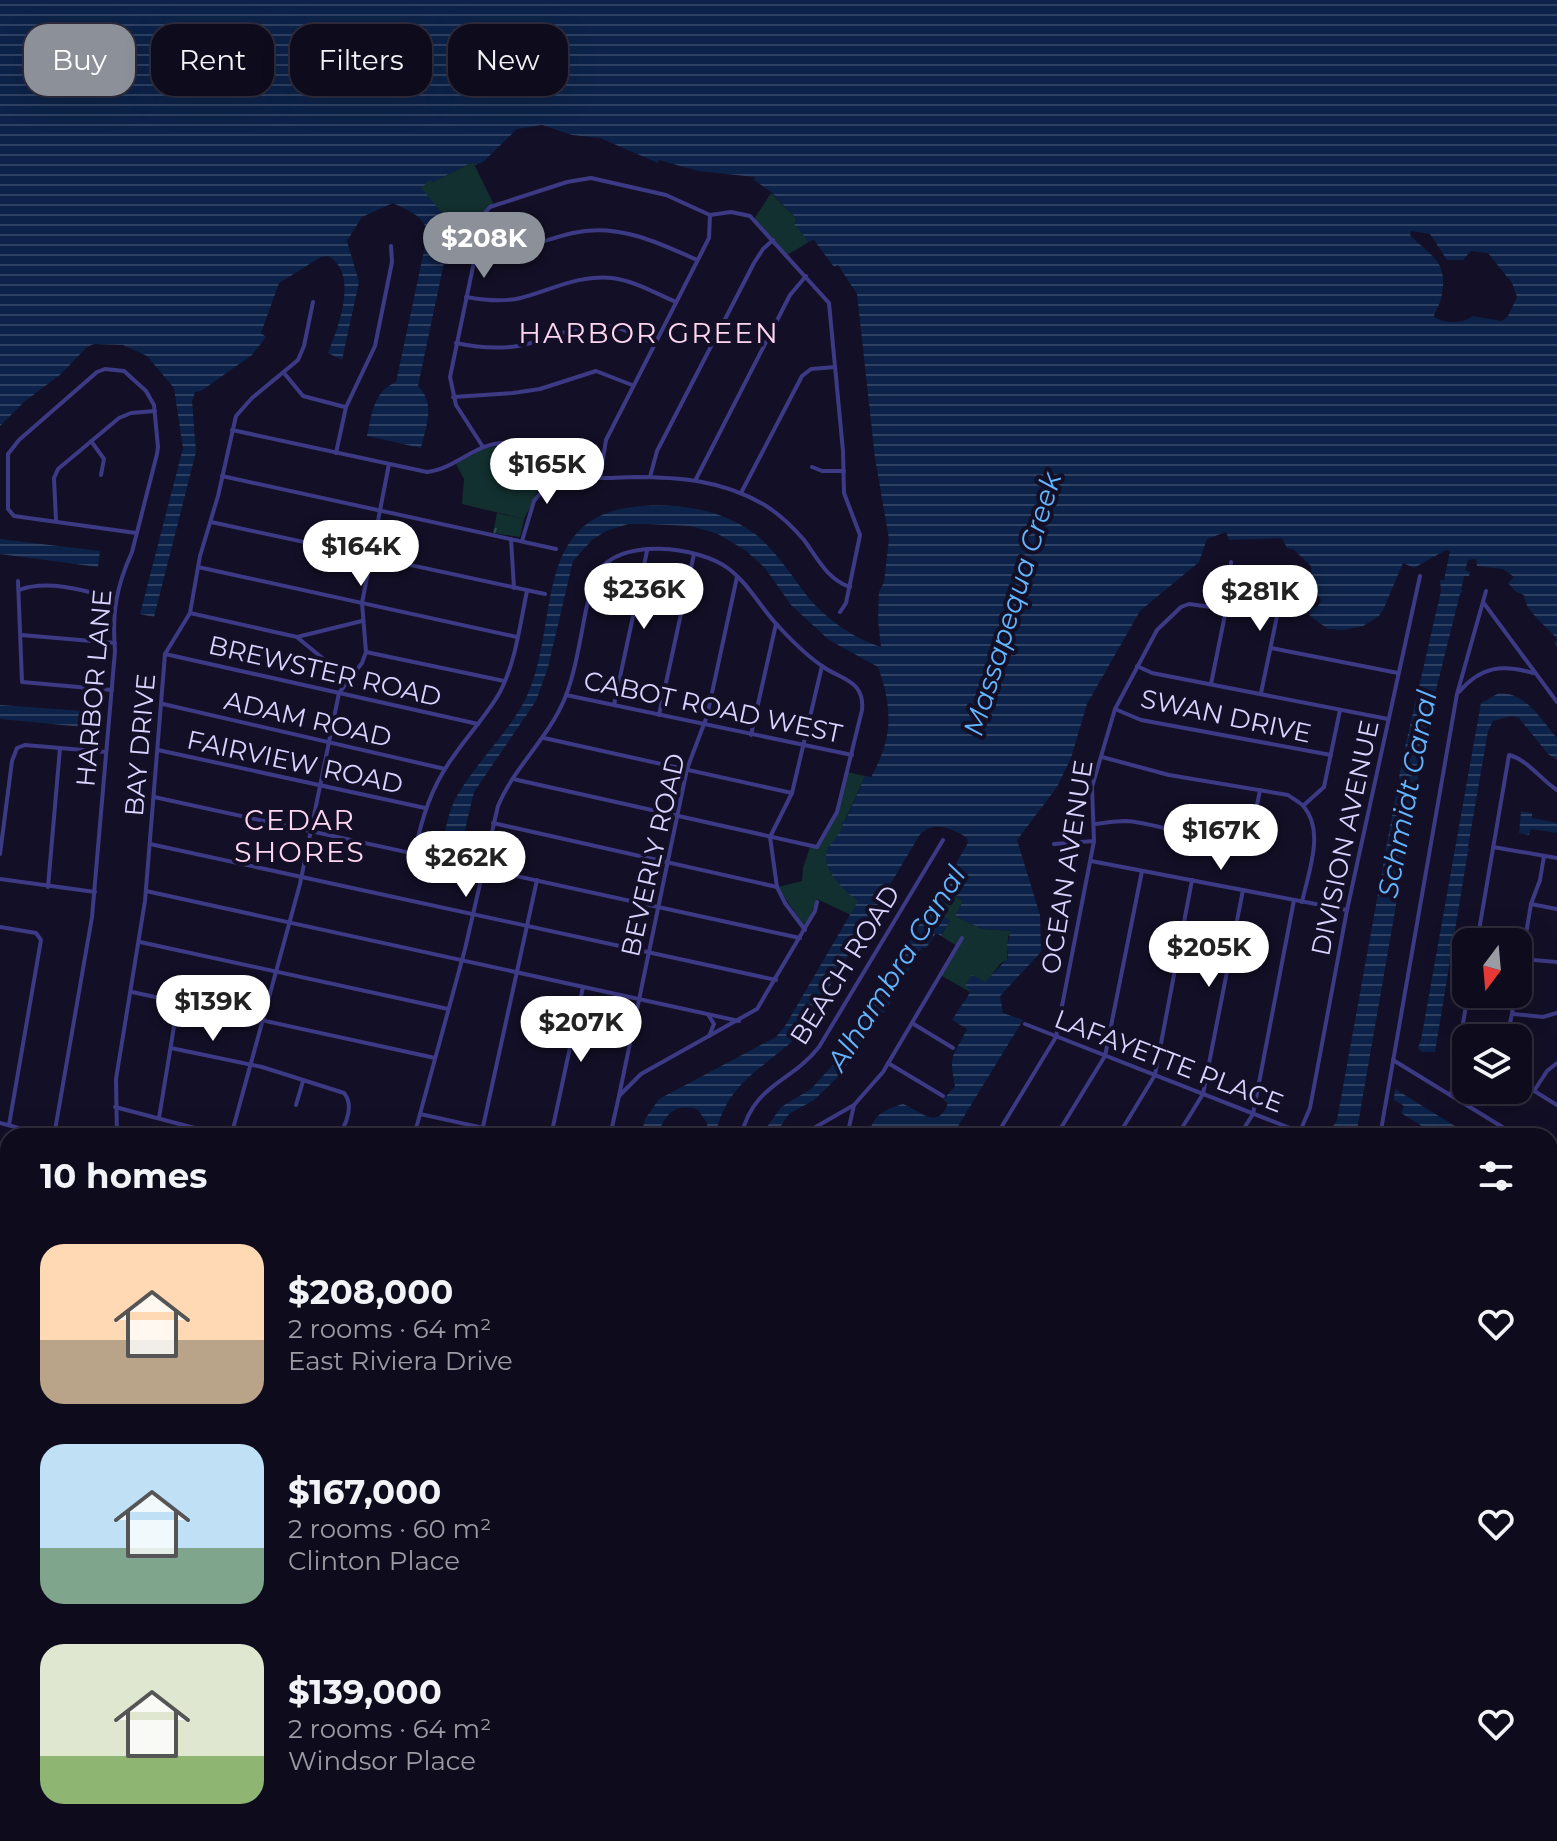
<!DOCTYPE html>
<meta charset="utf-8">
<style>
:root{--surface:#0e0b1c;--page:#171425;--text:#f1f3f6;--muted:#9b9ba3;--line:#2e2b3b;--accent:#8c9099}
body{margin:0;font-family:Montserrat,sans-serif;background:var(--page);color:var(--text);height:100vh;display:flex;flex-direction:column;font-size:30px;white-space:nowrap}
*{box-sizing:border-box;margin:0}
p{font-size:26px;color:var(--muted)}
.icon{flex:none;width:44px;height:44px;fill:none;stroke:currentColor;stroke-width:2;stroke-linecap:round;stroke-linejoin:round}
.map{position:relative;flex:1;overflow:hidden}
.details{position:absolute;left:0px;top:1128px;width:1558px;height:714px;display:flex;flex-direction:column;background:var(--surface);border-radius:24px 24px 0 0;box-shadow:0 8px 32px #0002,0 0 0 2px var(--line)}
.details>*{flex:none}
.guide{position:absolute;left:24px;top:24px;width:800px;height:72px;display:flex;gap:16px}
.needle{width:52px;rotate:196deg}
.fabs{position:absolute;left:1452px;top:928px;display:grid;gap:16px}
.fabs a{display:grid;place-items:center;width:80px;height:80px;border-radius:16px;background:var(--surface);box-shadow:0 8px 32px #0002,0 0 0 2px var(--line);font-size:40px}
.price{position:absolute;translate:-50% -68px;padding:0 18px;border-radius:28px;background:#fff;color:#222;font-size:26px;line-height:52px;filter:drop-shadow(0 2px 4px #0008)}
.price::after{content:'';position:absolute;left:50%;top:48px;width:24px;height:18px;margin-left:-12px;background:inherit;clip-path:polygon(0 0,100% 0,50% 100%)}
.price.active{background:var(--accent);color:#fff}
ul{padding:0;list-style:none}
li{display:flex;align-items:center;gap:24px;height:200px;padding:0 40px}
li span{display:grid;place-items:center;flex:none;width:224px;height:160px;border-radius:24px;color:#555}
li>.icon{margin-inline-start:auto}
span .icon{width:96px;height:96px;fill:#fffc;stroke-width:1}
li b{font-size:34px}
h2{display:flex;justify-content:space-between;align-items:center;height:96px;padding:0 40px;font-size:34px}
.tag{padding:0 28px;border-radius:24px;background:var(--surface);box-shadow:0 8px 32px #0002,0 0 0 2px var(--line);font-size:28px;line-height:72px}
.tag.active{background:var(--accent);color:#fff}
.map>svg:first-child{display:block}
.grass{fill:url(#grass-tufts)}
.green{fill:#12302f}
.water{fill:url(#water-rules);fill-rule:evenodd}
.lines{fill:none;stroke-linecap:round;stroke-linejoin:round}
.stream{stroke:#0c2248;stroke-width:2}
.minor{stroke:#3d3a85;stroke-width:4}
.tertiary{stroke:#3d3a85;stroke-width:5}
.secondary{stroke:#6f6bff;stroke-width:6}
.primary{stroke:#c25bff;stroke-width:8}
.labels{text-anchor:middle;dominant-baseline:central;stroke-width:8;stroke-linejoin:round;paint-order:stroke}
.street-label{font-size:26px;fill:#d9d4ff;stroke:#130f26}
.neighbourhood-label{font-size:28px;letter-spacing:2px;fill:#ffd6f0;stroke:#130f26}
.water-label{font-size:28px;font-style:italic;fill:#62b6ff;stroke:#130f26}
</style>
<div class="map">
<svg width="1557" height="1841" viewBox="0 0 1557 1841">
<defs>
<pattern id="grass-tufts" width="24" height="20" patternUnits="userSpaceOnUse" patternTransform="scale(2)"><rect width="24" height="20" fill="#12302f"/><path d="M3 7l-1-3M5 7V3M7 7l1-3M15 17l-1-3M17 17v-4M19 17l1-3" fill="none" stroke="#344d4e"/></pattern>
<pattern id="water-rules" width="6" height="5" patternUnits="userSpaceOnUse" patternTransform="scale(2)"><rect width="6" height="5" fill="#0c2248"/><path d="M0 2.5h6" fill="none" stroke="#2f4163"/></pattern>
</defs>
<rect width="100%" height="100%" fill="#130f26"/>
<polygon class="grass" points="497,513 524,519 520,537 493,533"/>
<g class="green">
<polygon points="473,162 494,205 484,214 478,246 449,239 448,226 420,188 430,179 433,182"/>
<polygon points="771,193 796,218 795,224 809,242 787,255 754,219"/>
<polygon points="507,444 537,451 560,466 539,489 524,519 462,504 464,479 456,464 483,449"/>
<path d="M848,772L865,776L844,823L841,821L844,824L838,837L828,848C829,873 839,887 859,901L851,915L817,899L805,928L778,887L802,881L803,868L810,847L818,848L837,812Z"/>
<polygon points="952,895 963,901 955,916 982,929 1012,931 1008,937 1007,960 1001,963 985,983 970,992 940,975 957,946 941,936 950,921 940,914"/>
<polygon points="308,1834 648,1834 645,1841 305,1841"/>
<polygon points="1205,1834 1409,1834 1407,1841 1375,1838 1374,1841 1203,1841"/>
</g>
<g class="water">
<path d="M0,0H1557V646L1554,642L1557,639C1547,626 1525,612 1524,595L1516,592L1508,583L1514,577L1503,569L1477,566L1476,559L1468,560L1465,570L1470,572L1469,576H1464L1461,590L1463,591L1460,594L1427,726L1356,1136H1327L1337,1120L1402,761L1400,756H1403L1441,591L1440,580H1444L1450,551L1446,550L1414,568L1403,563L1384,608L1379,616L1363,626L1343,630L1328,629L1310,616L1309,610L1318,606L1321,600L1312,585L1311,566L1294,550L1287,548L1282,538L1229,540L1226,532L1207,539L1199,562L1140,611L1087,704L1071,758L1057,787L1017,840L1040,915L1041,952L1000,996L1003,1013L1023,1020L952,1136H868C874,1114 883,1110 903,1104C920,1110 937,1132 948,1103L943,1100L955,1086C948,1053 954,1056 967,1029L952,1020L971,991L965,986L972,975L985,982L1008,958L1007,945L1011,931L982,929L955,916L963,901L952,895L940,914L950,921L941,936L936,933L926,948L922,947L884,1013L880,1011L841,1074L814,1100L789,1114L774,1136H765L767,1127L781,1107L811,1089L841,1056L968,843L966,837C950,828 933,820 919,836L803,1031C766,1069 728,1078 715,1136H707V1123L698,1110C676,1102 663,1115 658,1136H641L645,1119L659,1099L776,1037L785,1026L858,901C845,891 817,867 829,847C834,839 840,834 843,825L841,821L845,822L865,776L871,777C893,738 893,709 878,667L829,640L791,605L765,568L745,550L718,534L691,526L648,524H628L606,531L592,540L573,561L548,667L536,701L474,792L458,859L440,854C445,835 447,813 457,796C476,763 506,735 524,702C563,629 526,512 644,506C680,504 717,509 748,529C774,546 789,573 808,597C827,620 853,638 881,647L878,620L879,592L884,582L889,539L875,458L857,294L838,265L834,267L814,240L809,242L794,224L796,218L771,192L754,180L755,177L698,171L659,160L658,163L600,138L572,135L542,125L517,129L483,162L475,165L473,162L433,182L430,180L421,188L445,216L449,239L418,386C436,404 426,426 421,448L367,436C372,414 373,392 396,382L427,237C428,217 409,211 393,203L362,217L347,241L359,282L342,360L328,353C339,326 359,273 328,256L321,257L279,283L261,333L266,337L252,355L201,391L195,392L192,401L196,452L154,617L140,614L183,448L174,388L147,356L123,345L94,344L87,347L61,374L24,402L0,426ZM1411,231L1430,234L1447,260H1463L1471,251L1488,253L1512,283L1517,297L1508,316L1502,321L1473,316C1462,324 1445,324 1434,317C1435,311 1439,306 1441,299C1449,262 1434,259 1410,235Z"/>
<polygon points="0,539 100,551 98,567 0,554"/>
<path d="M1499,693C1527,693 1540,719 1557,738V760L1548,754L1519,718L1512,716L1493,721L1488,731L1468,847L1470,851H1468L1435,1052H1422L1418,1048L1421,1040L1481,703Z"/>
<polygon points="0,705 84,711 83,727 0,719"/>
<polygon points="1521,811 1532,813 1532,818 1557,823 1557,833 1531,829 1529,835 1519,833"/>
<polygon points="1395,1089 1471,1136 1438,1136 1401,1113 1404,1106 1394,1100"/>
</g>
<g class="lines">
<g class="stream">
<polyline points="536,1834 537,1834"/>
<polyline points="1254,1834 1266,1841"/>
<polyline points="363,1841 367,1834"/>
<polyline points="439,1841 444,1834"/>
<polyline points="534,1841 535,1836"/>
</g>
<g class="minor">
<path d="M476,252C511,255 539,241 573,233C617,223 658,242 697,260"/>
<path d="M466,297C483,300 499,302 516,299C548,292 577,274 612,278C635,281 655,293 676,302"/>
<path d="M456,343C475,347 498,349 518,346C548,341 577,322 608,326C624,328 640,337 654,344"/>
<polyline points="284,373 303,396 345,407"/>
<polyline points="453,397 513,393 540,389 596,371 632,385"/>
<path d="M232,430L427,472C456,469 476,442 506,443C542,443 550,464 578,474C595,480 615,478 633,477C679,477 721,480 763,504C778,513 792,526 804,540C818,559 827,579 850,587"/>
<polyline points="91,441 104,459 101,475"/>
<polyline points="483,447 456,405 450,377 484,214 490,207 567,182 591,178 666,195 710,215 731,212 750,216 829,303 843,451 844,493 860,535 846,603 840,612"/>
<polyline points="336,453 346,407 375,346 392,262 391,246"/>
<polyline points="812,467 822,471 844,471"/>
<polyline points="222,476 556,549"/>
<polyline points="650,477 657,451 754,263 763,249 773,240"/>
<polyline points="600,478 606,440 709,238 710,215"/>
<polyline points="696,479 790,295 806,276"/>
<polyline points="741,493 802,376 811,369 835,367"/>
<polyline points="56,521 54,478 58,469 119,418 131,413 155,411"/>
<polyline points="211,522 545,594"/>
<polyline points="511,539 514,588"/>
<polyline points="522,541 534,501 563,466"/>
<polyline points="198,567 517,637"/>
<polyline points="18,581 22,682 112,690"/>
<path d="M19,590C48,579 87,591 116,599"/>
<polyline points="1483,602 1557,702"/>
<polyline points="190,613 297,637 362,621"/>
<polyline points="21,635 115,643"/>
<polyline points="298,638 349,680"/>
<polyline points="1271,648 1398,673"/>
<polyline points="366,652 504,681"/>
<polyline points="165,654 478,724"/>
<polyline points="1137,666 1152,673 1388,719"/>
<polyline points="1211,684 1231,585 1231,562"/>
<path d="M1459,692C1481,666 1503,664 1533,673"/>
<polyline points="1261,693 1285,578"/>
<polyline points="566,695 852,755"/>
<polyline points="163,704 445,769"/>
<polyline points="614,705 647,551"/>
<polyline points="1115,709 1141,720 1331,755"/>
<polyline points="659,715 694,554"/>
<polyline points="751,735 776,624"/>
<polyline points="544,738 792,793"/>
<polyline points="158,750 425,808"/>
<path d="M1102,757L1169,775L1288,795C1293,799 1300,802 1304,807C1325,831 1308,874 1302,902"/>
<polyline points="154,797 800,938"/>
<polyline points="1304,805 1324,787 1340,710"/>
<polyline points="493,823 777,887"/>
<path d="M1094,824C1104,823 1115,821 1126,821C1158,822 1216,850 1244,829C1256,820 1257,804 1260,790"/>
<polyline points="1245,828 1260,845"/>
<polyline points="150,844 776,980"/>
<polyline points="1054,844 1094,841"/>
<polyline points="1493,847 1557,858"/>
<polyline points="0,854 12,761 17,748 25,745 106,752"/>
<path d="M414,854C422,818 431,787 453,757C468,735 487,715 500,692C516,661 520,624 527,591"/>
<polyline points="1091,861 1347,910"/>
<polyline points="0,879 95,892"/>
<polyline points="48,887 60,748"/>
<polyline points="146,891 739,1021"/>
<polyline points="1531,904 1557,909"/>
<polyline points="0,927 36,933 41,940 9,1125"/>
<polyline points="805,930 785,903 777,887 770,837 792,793 822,666"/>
<polyline points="140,942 448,1009"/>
<path d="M1477,942L1509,755C1528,760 1540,779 1557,790"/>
<polyline points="1522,959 1557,962"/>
<polyline points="1518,981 1531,904 1540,880 1544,856"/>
<polyline points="132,992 435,1058"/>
<polyline points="1513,1014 1543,1017 1557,1013"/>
<polyline points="709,1016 714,1024 709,1036"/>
<polyline points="912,1023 953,1048"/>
<polyline points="1025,1024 1300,1132"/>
<polyline points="1507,1038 1516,994"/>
<path d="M171,1048L262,1067L344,1093C354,1105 346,1124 339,1136"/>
<polyline points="1457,1055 1466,1056"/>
<polyline points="1393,1060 1517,1136"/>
<polyline points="888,1063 943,1096"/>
<polyline points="1518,1081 1557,1105"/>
<polyline points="1534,1091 1547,1071 1557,1063"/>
<polyline points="1451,1094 1468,994"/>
<polyline points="619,1096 687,769 707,716 737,577"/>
<polyline points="296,1105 303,1081"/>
<polyline points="115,1107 225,1136"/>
<polyline points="420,1114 520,1136"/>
<polyline points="159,1118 178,1002"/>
<polyline points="0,1123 48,1136"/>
<path d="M54,1136L92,917L115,651C112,613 116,587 132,552L157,454L158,447L154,405L146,391L124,371L105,369L97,372L19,440L8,454V509L14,516L136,533"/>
<polyline points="117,1136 116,1079 145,901 165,654 190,613 200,556 218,496 236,416 252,398 298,360 304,346 313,302"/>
<polyline points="231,1136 300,884 339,693 362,663 366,652 362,603 389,464"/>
<path d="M414,1136L465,949L498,806C514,767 548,739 565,698C576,670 580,639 586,610C589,598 590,585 596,575C617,536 699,546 729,569C749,584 762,610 780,628C794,643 808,657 825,668C835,675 848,678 856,687C862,694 863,701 862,710L837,812L817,847L513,779"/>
<polyline points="481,1136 537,880"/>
<polyline points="551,1136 583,987"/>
<polyline points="610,1136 619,1096 641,1074 757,1009 815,911 817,902"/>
<polyline points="684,1136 685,1131"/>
<path d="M741,1136C754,1083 790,1084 819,1047L943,840"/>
<polyline points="800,1136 854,1105"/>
<polyline points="847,1136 854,1105 883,1072 962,938"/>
<polyline points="996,1136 1056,1037 1094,841 1092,787 1115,709 1157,630 1181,607 1189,604 1226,609"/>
<polyline points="1056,1136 1105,1056 1142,871"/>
<polyline points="1118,1136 1155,1075 1192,880"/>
<polyline points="1177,1136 1203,1094 1243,890"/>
<polyline points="1239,1136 1253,1114 1294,900"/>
<polyline points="1298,1136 1310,1108 1347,910 1420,576"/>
<polyline points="1380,1136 1457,694 1486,591"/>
<polyline points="0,1155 8,1159"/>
<polyline points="1550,1156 1557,1161"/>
<polyline points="1550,1234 1557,1238"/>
<path d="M0,1271C9,1259 5,1235 8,1219"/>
<polyline points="1550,1302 1557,1306"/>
<polyline points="1550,1372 1557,1377"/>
<polyline points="0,1389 8,1391"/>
<polyline points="0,1437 8,1439"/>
<polyline points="1550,1478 1557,1461"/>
<polyline points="0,1487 8,1489"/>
<polyline points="1550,1559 1552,1558"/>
<polyline points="0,1564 8,1567"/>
<polyline points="0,1616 8,1619"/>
<polyline points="1550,1647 1557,1645"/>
<polyline points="0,1667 8,1670"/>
<polyline points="0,1738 8,1740"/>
<polyline points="0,1786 8,1788"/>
<polyline points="0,1834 37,1841"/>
<polyline points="246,1834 274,1840"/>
<polyline points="656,1834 665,1837"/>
<polyline points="842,1834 862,1841"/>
<polyline points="965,1834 988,1841"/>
<polyline points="1124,1834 1147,1841"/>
<polyline points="1410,1839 1422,1841"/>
<polyline points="62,1841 64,1834"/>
<polyline points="711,1841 713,1834"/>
<polyline points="770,1841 773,1834"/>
<polyline points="830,1841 832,1834"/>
<polyline points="1051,1841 1053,1834"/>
<polyline points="1200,1841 1202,1834"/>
<polyline points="1472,1841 1474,1834"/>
<polyline points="1533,1841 1534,1834"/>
</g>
<polyline class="tertiary" points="1409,1841 1411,1834"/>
<polyline class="secondary" points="0,1559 8,1524"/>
<g class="primary">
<polyline points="0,1329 8,1331"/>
<polyline points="1550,1750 1557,1751"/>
<polyline points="882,1841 886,1834"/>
</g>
</g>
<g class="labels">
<g class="street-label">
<text transform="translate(325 671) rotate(13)">BREWSTER ROAD</text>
<text transform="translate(94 688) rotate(-85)">HARBOR LANE</text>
<text transform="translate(713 707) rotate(12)">CABOT ROAD WEST</text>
<text transform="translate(1226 716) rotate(12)">SWAN DRIVE</text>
<text transform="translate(308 719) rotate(13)">ADAM ROAD</text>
<text transform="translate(140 745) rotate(-85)">BAY DRIVE</text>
<text transform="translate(295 762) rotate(12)">FAIRVIEW ROAD</text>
<text transform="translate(1345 838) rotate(-78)">DIVISION AVENUE</text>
<text transform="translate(653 855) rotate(-77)">BEVERLY ROAD</text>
<text transform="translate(1067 867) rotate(-81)">OCEAN AVENUE</text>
<text transform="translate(845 965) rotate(-58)">BEACH ROAD</text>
<text transform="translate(1169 1061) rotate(21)">LAFAYETTE PLACE</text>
</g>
<g class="neighbourhood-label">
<text x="649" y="333">HARBOR GREEN</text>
<text x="300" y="820">CEDAR<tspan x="300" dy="32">SHORES</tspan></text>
</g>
<g class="water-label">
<text transform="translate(1012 604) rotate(-73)">Massapequa Creek</text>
<text transform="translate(1407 794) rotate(-79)">Schmidt Canal</text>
<text transform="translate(896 968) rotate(-58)">Alhambra Canal</text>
</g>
</g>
</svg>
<div class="fabs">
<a><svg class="needle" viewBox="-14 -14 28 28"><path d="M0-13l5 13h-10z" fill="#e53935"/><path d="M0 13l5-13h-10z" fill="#9b9ba3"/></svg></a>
<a><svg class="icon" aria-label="layers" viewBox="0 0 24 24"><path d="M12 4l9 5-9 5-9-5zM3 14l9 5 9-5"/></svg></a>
</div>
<b class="price active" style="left:484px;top:280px">$208K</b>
<b class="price" style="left:547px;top:506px">$165K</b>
<b class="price" style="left:361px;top:588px">$164K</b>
<b class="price" style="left:644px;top:631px">$236K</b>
<b class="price" style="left:1260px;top:633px">$281K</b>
<b class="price" style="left:1221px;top:872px">$167K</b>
<b class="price" style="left:466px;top:899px">$262K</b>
<b class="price" style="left:1209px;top:989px">$205K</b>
<b class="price" style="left:213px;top:1043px">$139K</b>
<b class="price" style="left:581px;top:1064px">$207K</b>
<div class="guide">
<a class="tag active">Buy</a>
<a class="tag">Rent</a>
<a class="tag">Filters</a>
<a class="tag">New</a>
</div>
<section class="details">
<h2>10 homes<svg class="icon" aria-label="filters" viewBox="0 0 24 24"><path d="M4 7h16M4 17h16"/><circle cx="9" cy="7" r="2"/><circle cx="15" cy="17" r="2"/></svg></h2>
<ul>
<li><span style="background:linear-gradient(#ffd9b3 60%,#b9a48a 0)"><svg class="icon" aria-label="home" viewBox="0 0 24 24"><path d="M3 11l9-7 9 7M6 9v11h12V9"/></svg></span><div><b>$208,000</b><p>2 rooms · 64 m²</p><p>East Riviera Drive</p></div><svg class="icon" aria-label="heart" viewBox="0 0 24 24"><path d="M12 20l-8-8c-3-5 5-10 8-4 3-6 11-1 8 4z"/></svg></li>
<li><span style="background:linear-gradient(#bfe0f5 65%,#7fa58c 0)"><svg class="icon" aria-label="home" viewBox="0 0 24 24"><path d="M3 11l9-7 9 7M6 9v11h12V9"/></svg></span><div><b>$167,000</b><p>2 rooms · 60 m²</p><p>Clinton Place</p></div><svg class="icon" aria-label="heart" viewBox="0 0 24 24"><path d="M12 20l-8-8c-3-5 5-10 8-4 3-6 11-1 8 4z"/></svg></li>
<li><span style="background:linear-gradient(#dfe7d0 70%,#8fb573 0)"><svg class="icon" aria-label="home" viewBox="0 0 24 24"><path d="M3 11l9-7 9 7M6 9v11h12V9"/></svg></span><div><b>$139,000</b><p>2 rooms · 64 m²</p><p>Windsor Place</p></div><svg class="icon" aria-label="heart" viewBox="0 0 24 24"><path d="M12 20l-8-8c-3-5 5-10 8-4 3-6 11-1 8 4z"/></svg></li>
</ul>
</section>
</div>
